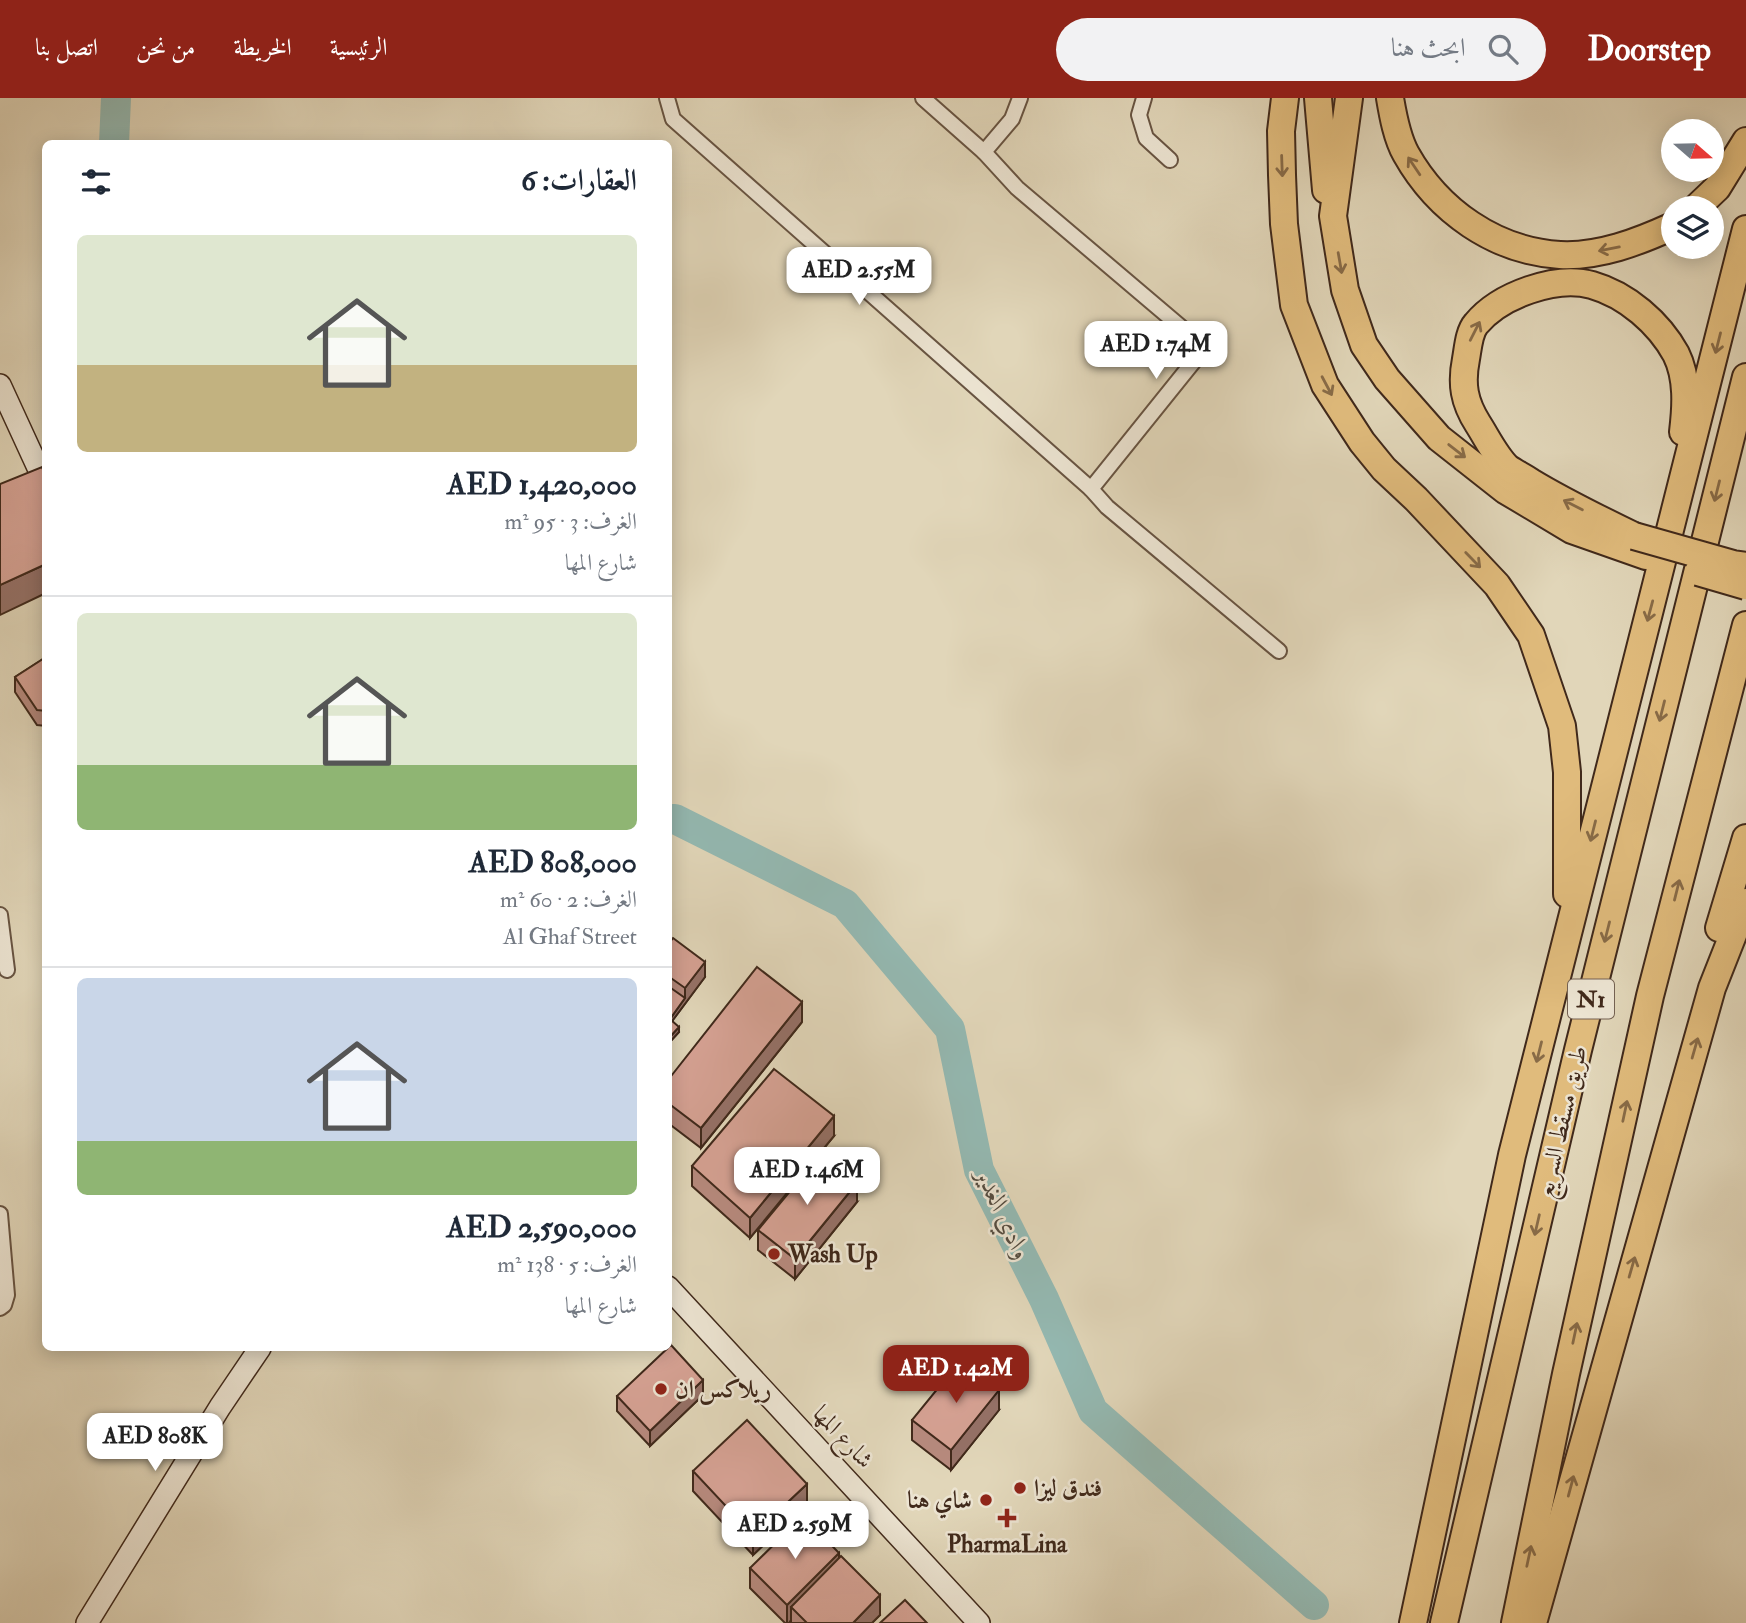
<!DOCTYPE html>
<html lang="ar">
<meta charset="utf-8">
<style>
:root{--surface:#fff;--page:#f2f2f3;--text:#1f2937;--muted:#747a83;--line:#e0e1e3;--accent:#8f2418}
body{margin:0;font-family:"IM FELL Double Pica",Amiri,serif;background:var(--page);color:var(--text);direction:rtl;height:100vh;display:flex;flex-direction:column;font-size:26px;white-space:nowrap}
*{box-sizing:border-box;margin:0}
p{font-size:23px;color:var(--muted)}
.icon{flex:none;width:38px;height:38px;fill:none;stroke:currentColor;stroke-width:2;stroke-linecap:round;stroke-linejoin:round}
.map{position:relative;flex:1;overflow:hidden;direction:ltr}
.side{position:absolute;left:42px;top:42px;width:630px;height:1211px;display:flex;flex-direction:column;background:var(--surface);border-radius:10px;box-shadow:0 4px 18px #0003;direction:rtl}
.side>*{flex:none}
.needle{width:46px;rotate:110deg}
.fabs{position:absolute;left:1661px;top:21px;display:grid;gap:14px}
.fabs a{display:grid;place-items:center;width:63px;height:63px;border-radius:50%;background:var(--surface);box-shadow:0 4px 18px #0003;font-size:35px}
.price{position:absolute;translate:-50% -60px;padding:0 16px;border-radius:14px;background:#fff;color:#222;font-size:23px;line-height:46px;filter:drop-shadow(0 2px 4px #0008)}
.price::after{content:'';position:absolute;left:50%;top:42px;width:21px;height:16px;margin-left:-10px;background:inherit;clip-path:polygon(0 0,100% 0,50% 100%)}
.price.on{background:var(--accent);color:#fff}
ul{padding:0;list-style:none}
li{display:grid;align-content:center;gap:14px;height:371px;padding:0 35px}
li+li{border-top:2px solid var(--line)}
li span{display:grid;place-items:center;height:217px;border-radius:10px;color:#555}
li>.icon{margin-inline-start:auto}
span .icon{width:126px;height:126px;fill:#fffc;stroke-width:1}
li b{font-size:30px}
h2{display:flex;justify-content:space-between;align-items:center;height:84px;padding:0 35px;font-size:30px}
header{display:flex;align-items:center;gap:42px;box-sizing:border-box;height:98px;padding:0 35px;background:var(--accent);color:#fff}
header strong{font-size:33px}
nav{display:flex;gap:38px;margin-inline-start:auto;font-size:24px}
.search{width:490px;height:63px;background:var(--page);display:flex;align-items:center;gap:18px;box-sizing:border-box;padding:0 24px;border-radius:38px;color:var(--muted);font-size:26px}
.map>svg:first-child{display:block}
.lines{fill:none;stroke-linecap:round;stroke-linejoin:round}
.river{stroke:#94b9b2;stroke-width:30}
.street-casing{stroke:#685442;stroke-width:18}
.secondary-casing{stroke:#40291b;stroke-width:24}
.highway-casing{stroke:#40291b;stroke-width:30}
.street{stroke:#ece4d2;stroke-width:14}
.secondary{stroke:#ece4d2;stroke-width:21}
.highway{stroke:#e0bb7c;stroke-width:26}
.highway-bridge-casing{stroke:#40291b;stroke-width:30;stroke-linecap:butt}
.highway-bridge{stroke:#e0bb7c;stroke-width:26}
.wall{fill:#b78a7e;stroke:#40291b;stroke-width:2}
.shaded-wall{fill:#957167;stroke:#40291b;stroke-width:2}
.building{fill:#d5a193;stroke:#40291b;stroke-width:2}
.oneway{stroke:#886b47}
.poi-dot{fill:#8f2418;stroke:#ece4d2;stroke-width:2.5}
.labels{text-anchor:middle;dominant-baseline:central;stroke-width:5;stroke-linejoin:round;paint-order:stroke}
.shield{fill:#ece4d2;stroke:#746152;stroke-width:2}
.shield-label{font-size:23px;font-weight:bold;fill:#40291b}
.street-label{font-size:24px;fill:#40291b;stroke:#ece4d2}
.poi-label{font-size:24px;font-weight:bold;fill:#40291b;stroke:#ece4d2;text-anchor:start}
.water-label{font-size:26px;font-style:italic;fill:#554d41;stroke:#ece4d2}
</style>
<header>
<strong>Doorstep</strong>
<div class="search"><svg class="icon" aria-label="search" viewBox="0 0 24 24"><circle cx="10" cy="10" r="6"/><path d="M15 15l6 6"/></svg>ابحث هنا</div>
<nav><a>الرئيسية</a><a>الخريطة</a><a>من نحن</a><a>اتصل بنا</a></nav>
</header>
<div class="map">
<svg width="1746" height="1525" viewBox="0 0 1746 1525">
<rect width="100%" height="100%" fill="#e1d6b9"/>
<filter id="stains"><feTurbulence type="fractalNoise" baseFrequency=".00286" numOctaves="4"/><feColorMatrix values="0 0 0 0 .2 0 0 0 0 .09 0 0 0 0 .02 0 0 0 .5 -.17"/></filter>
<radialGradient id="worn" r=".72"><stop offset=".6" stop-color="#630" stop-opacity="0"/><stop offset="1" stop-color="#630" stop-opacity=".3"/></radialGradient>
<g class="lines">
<g class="river">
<polyline points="114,46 116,0"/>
<polyline points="668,721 675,721 845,806 950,931 979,1072 1044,1201 1093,1313 1314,1507"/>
</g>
<defs>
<g id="street">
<polyline points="667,0 673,21 1091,391"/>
<polyline points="923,0 984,54"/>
<polyline points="1020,0 1012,21 984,54 1017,90 1195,241 1194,263 1091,391 1107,409 1279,553"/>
<polyline points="1144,0 1139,17 1146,40 1170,62"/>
<polyline points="0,817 7,872"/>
<polyline points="0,1116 7,1197 4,1207 0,1210"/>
</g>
<g id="secondary">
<polyline points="0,287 46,387"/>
<polyline points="668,1189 979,1525"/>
<polyline points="87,1525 220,1309 260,1250"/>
</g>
<g id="highway">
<polyline points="1285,0 1281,33 1282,77 1284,126 1294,207 1325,287 1362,344 1384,371 1416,401 1497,487 1531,537 1562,628 1567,674 1567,796"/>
<polyline points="1318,0 1326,92"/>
<polyline points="1349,0 1333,118 1345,192 1364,247 1387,281 1439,340 1505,392 1572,432 1646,458"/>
<path d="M1390,0C1393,18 1397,40 1406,56C1438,113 1495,153 1560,157C1599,159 1638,144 1673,128"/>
<polyline points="1696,110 1717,90 1746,43"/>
<path d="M1634,438C1599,421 1564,404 1531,384C1524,379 1515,375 1508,370C1496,359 1487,340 1478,326C1464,304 1461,286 1466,261C1468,250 1469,234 1476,226C1500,197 1556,177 1592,187C1627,197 1659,225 1676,256C1688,280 1686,309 1683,334"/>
<polyline points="1719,830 1746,740"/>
<polyline points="1413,1525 1512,1057 1746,131"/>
<polyline points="1444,1525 1578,952 1746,279"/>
<polyline points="1515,1525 1566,1276 1650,898 1746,527"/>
<polyline points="1533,1525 1712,890 1746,804"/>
</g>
</defs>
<use href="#street" class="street-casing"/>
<use href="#secondary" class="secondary-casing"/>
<use href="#highway" class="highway-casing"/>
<use href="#street" class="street"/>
<use href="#secondary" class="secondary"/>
<use href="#highway" class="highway"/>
<defs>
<g id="highway-bridge">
<polyline points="1634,438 1733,466 1746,468"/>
<polyline points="1698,474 1746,488"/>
</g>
</defs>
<use href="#highway-bridge" class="highway-bridge-casing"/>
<use href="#highway-bridge" class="highway-bridge"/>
</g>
<g class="wall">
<polygon points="46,559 46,628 37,627 15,594 15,579"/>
<polygon points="668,846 705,879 672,923 679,934 668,946"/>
<polygon points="802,924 701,1050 668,1025 668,982"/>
<polygon points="834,1038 750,1140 692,1088 692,1068"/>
<polygon points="857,1104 795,1181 758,1152 758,1132"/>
<polygon points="703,1297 650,1348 617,1313 617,1298"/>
<polygon points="999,1312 951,1372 912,1342 912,1322"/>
<polygon points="693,1373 807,1406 753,1457 693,1393"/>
<polygon points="839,1461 880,1517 872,1525 791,1525 791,1522 789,1525 785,1525 750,1490 750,1470"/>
</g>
<g class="shaded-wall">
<polygon points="46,466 46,495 0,517 0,487"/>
<polygon points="705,864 705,879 670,926 670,921 685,900 685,890"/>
<polygon points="802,904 802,924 701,1050 701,1030"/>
<polygon points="679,929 679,934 668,946 668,941"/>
<polygon points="834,1018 834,1038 750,1140 750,1120"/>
<polygon points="857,1085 857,1104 795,1181 795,1161"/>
<polygon points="703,1282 703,1297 650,1348 650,1333"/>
<polygon points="999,1292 999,1312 951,1372 951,1352"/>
<polygon points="807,1386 807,1406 753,1457 753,1437"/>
<polygon points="839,1455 839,1475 791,1509 791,1522 789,1525 787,1525 787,1507"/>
<polygon points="880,1497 880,1517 872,1525 853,1525"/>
</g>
<g class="building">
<polygon points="42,369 46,380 46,466 0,487 0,386"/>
<polygon points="46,559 46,613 37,612 15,579"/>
<polygon points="673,840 705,864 685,890 668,878 668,846"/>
<polygon points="757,869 802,904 701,1030 668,1005 668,982"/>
<polygon points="668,888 685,900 670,921 679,929 668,941"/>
<polygon points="774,971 834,1018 750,1120 692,1068"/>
<polygon points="820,1057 857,1085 795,1161 758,1132"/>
<polygon points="671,1247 703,1282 650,1333 617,1298"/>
<polygon points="961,1262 999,1292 951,1352 912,1322"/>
<polygon points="747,1322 807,1386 753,1437 693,1373"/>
<polygon points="803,1418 839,1455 787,1507 750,1470"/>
<polygon points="841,1458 880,1497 853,1525 807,1525 791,1509"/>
<polygon points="905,1502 927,1525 880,1525"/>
</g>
<defs><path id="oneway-shaft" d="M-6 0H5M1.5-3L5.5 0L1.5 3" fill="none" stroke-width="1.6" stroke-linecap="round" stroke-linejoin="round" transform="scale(1.75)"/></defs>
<g class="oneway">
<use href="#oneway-shaft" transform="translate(1282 68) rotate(88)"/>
<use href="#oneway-shaft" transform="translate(1414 68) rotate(-124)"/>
<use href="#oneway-shaft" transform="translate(1609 151) rotate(169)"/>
<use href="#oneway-shaft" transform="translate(1340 165) rotate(80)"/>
<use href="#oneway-shaft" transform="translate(1475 233) rotate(-63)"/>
<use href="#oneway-shaft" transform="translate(1718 245) rotate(104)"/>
<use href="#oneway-shaft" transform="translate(1327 288) rotate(62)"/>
<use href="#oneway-shaft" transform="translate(1457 353) rotate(38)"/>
<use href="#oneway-shaft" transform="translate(1717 393) rotate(104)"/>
<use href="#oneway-shaft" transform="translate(1573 407) rotate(-153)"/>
<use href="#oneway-shaft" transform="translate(1473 462) rotate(46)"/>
<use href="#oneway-shaft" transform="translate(1650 513) rotate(105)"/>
<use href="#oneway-shaft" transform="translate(1662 613) rotate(104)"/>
<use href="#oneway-shaft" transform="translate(1593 733) rotate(104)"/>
<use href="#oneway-shaft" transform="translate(1677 792) rotate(-76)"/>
<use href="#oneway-shaft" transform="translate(1607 834) rotate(104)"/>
<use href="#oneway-shaft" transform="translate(1695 950) rotate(-74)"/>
<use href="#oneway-shaft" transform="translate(1539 954) rotate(104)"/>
<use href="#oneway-shaft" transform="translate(1625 1013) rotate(-78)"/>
<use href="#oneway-shaft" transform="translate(1537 1127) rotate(103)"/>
<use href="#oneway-shaft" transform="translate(1632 1169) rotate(-74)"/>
<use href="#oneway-shaft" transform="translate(1575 1235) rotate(-78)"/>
<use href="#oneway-shaft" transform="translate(1571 1388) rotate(-75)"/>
<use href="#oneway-shaft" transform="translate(1529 1458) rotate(-78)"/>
</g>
<g class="poi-dot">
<circle cx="774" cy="1156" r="7"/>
<circle cx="661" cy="1291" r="7"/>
<circle cx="1020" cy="1390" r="7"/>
<circle cx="986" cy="1402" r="7"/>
<path d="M1003.5 1409.5h7v7h7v7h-7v7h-7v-7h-7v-7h7z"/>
</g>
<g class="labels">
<rect class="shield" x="1568" y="881.5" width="46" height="39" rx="5"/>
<g class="shield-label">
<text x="1591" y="901">N1</text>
</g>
<g class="street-label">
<text transform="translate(1562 1024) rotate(-77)">طريق مسقط السريع</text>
<text transform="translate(843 1339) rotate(47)">شارع المها</text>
</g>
<g class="poi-label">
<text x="788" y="1156">Wash Up</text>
<text x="675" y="1291">ريلاكس ان</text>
<text x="1034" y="1390">فندق ليزا</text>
<text x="972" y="1402" text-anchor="end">شاي هنا</text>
<text x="1007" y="1446" text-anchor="middle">PharmaLina</text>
</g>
<g class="water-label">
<text transform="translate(1003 1116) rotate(65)">وادي الغدير</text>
</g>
</g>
<rect width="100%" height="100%" filter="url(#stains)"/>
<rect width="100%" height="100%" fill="url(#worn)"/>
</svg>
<div class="fabs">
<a><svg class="needle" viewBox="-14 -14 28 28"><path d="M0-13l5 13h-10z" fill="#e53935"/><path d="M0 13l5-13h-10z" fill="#747a83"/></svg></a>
<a><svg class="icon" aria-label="layers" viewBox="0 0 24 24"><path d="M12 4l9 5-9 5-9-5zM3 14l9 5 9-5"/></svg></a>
</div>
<b class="price" style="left:859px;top:209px">AED 2.55M</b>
<b class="price" style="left:1156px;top:283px">AED 1.74M</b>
<b class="price" style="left:807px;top:1109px">AED 1.46M</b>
<b class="price on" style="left:956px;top:1307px">AED 1.42M</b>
<b class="price" style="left:155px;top:1375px">AED 808K</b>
<b class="price" style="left:795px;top:1463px">AED 2.59M</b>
<section class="side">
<h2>العقارات: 6<svg class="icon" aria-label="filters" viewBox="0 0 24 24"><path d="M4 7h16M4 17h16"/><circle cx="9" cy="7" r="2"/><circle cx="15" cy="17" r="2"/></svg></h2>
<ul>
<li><span style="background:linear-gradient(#dfe7d0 60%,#c2b280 0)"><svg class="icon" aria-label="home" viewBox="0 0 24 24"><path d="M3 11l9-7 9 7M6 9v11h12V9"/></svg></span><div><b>AED 1,420,000</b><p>الغرف: 3 · 95 m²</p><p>شارع المها</p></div></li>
<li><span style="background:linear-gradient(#dfe7d0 70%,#8fb573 0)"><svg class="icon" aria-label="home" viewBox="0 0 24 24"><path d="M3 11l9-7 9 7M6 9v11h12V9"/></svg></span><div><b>AED 808,000</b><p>الغرف: 2 · 60 m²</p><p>Al Ghaf Street</p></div></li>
<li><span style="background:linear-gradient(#c9d6e8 75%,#8fb573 0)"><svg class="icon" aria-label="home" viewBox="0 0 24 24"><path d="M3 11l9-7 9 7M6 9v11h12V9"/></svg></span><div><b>AED 2,590,000</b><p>الغرف: 5 · 138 m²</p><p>شارع المها</p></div></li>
</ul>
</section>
</div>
